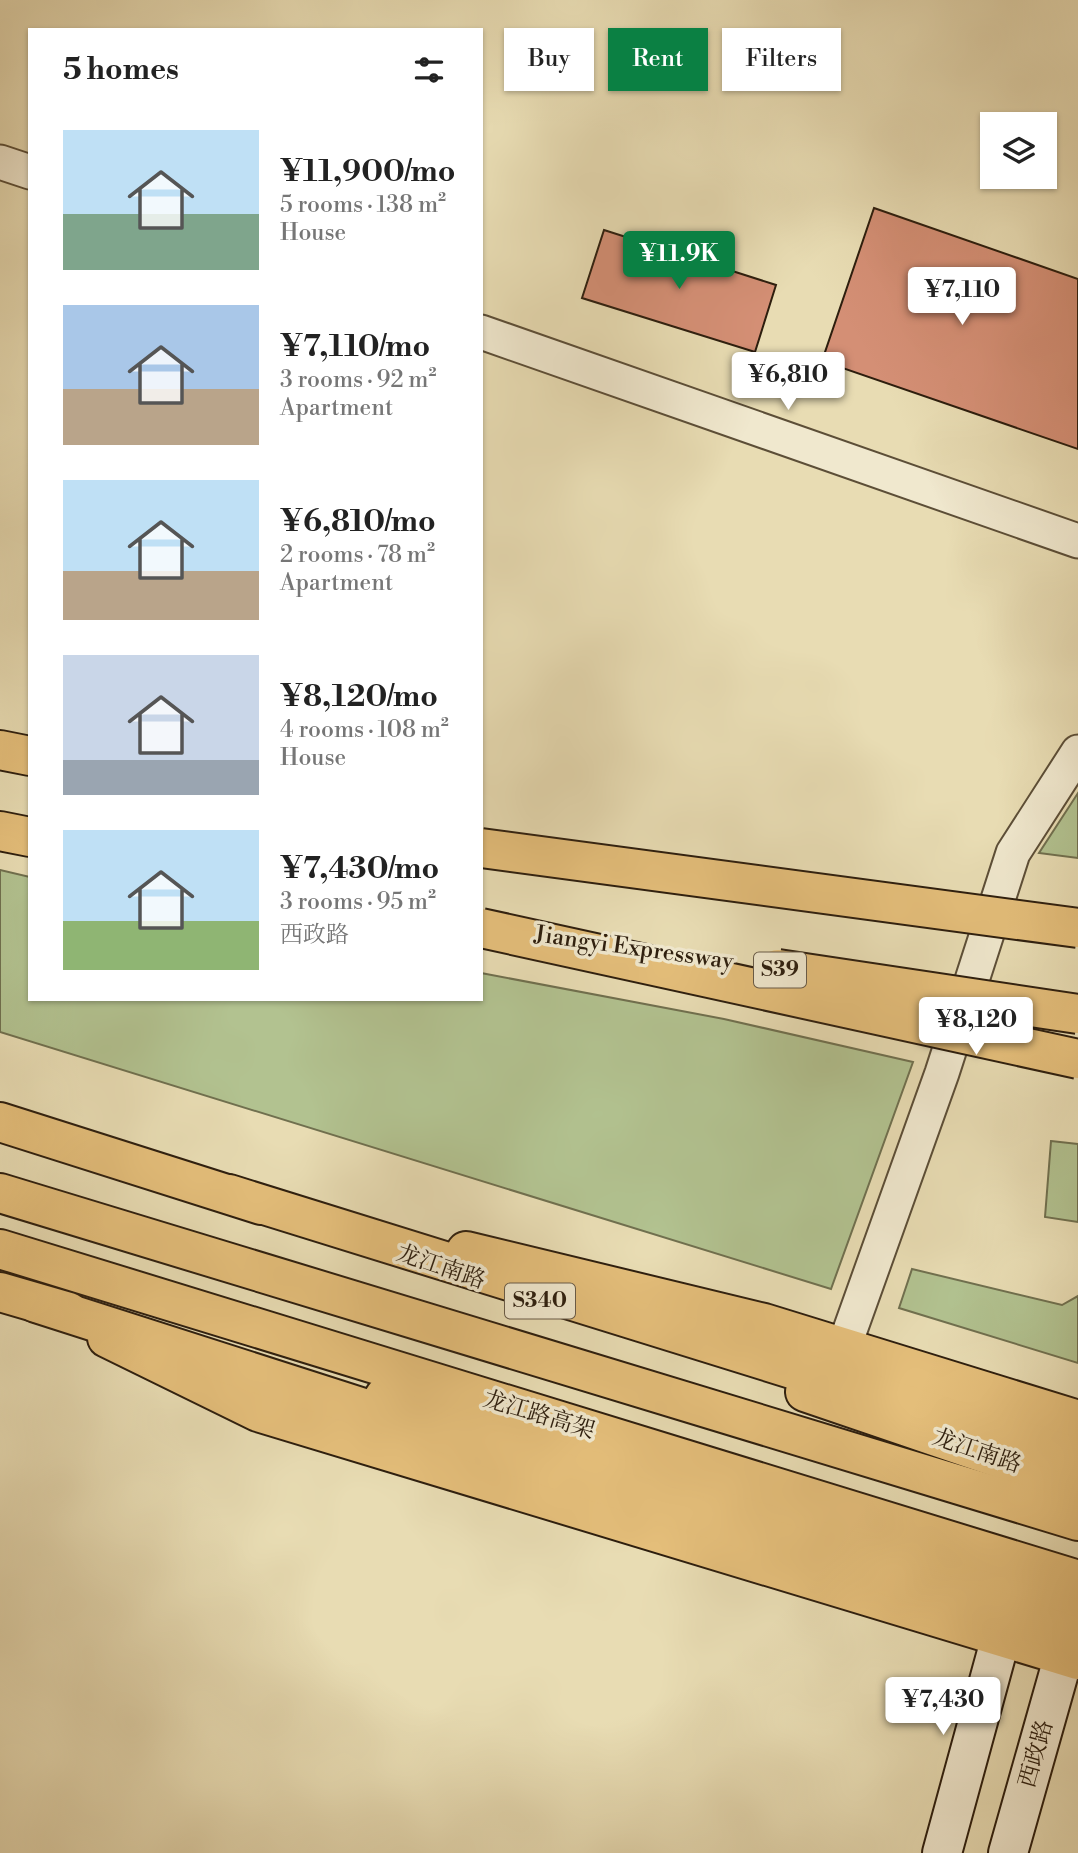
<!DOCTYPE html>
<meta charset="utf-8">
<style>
:root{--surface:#fff;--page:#f6f6f6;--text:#222;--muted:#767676;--accent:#0b8043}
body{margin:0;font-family:"Libre Bodoni","Noto Serif SC",serif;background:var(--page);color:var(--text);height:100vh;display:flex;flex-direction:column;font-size:26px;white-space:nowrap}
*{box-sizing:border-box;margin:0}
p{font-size:23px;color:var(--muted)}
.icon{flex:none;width:38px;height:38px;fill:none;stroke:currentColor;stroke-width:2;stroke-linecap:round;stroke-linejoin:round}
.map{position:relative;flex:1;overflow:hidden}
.sheet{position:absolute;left:28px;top:28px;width:455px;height:973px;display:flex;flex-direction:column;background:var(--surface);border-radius:0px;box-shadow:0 2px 5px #0004}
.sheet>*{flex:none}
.banner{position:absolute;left:504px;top:28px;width:469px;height:63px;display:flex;gap:14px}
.buttons{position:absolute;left:980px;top:112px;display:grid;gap:14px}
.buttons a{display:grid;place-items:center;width:77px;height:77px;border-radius:0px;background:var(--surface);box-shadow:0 2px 5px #0004;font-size:35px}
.price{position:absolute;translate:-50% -60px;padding:0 16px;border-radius:7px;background:#fff;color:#222;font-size:23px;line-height:46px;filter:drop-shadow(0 2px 4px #0008)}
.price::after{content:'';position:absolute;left:50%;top:42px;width:21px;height:16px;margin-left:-10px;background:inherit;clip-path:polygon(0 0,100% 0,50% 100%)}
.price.selected{background:var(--accent);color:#fff}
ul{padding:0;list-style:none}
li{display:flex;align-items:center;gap:21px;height:175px;padding:0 35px}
li span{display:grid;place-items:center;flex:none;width:196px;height:140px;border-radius:0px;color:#555}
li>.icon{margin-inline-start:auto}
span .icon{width:84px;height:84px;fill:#fffc;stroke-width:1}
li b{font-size:30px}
h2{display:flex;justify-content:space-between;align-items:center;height:84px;padding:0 35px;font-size:30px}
.chip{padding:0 24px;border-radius:0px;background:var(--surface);box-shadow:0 2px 5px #0004;font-size:24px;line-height:63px}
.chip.selected{background:var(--accent);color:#fff}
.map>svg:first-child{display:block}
.green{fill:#b2c290;stroke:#70704f;stroke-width:2}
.building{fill:#d48f75;stroke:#2d1e0e;stroke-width:2}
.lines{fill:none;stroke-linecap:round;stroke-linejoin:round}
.street-casing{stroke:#5c4e37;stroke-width:37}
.secondary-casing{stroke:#2d1e0e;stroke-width:42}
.primary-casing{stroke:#2d1e0e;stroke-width:42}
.highway-casing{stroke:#2d1e0e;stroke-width:42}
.street{stroke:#f0e8ce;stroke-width:33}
.secondary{stroke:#f0e8ce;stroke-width:38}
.primary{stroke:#e4be7a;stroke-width:38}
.highway{stroke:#e4be7a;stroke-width:38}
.highway-bridge-casing{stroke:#2d1e0e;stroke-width:42;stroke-linecap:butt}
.highway-bridge{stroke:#e4be7a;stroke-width:38}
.labels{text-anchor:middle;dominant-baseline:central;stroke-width:7;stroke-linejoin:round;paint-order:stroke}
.shield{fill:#f0e8ce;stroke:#685b48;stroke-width:2}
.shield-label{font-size:21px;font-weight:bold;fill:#2d1e0e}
.street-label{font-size:23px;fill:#2d1e0e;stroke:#f0e8ce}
</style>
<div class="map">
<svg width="1078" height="1853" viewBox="0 0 1078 1853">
<rect width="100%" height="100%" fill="#e8dcb3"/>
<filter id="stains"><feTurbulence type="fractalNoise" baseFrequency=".00286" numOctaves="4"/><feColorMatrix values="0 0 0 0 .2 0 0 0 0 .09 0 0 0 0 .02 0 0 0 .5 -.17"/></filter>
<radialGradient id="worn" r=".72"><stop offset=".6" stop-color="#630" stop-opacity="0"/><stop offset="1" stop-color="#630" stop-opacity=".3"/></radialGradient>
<g class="green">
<polygon points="1078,793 1078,858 1039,853"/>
<polygon points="0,870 30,877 30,999 481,999 481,973 724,1019 913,1062 831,1289 0,1032"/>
<polygon points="1051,1141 1078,1144 1078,1222 1045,1217"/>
<polygon points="912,1269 1062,1305 1078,1296 1078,1363 899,1308"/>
</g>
<g class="building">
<polygon points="874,208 1078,279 1078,449 822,361"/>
<polygon points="604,230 776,285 755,352 582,298"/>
</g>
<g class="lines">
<defs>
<g id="street">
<polyline points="0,162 30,172"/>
<polyline points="481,332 1078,541"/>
<polyline points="844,1347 942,1073 1013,853 1078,752"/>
</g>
<g id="secondary">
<polyline points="942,1853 1001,1637"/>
<polyline points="1008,1853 1064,1655"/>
</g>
<g id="primary">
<polyline points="0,1122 261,1205"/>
<polyline points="466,1251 764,1323 1078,1420"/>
<polyline points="0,1292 69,1312"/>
<polyline points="107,1338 258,1412 1078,1660"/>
<polyline points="805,1392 1078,1485"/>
<polyline points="384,1397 599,1455 1078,1604"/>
</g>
<g id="highway">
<polyline points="0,750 30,756"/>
<polyline points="0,831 30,837"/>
<polyline points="0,1193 1078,1521"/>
<polyline points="229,1194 1078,1458"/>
<polyline points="0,1249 1078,1580"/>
<polyline points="36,1303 1078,1637"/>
</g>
</defs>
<use href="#street" class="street-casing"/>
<use href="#secondary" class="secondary-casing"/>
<use href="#primary" class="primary-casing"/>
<use href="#highway" class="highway-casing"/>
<use href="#street" class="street"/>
<use href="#secondary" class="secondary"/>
<use href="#primary" class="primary"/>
<use href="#highway" class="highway"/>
<defs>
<g id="highway-bridge">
<polyline points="481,848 1078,928"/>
<polyline points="481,928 1078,1059"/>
<polyline points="778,969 1078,1014"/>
</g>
</defs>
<use href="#highway-bridge" class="highway-bridge-casing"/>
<use href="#highway-bridge" class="highway-bridge"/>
</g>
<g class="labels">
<g class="shield">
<rect x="754" y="952.5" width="52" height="35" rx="5"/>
<rect x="505" y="1283.5" width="70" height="35" rx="5"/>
</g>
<g class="shield-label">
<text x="780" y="970">S39</text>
<text x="540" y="1301">S340</text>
</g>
<g class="street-label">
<text transform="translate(634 948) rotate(8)">Jiangyi Expressway</text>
<text transform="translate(441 1267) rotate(19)">龙江南路</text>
<text transform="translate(539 1415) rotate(17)">龙江路高架</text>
<text transform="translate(977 1451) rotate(19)">龙江南路</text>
<text transform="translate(1036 1754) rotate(-74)">西政路</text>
</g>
</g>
<rect width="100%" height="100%" filter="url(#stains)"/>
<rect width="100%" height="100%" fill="url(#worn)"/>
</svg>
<div class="buttons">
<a><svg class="icon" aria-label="layers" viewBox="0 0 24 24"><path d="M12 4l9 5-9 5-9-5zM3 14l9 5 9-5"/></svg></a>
</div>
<b class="price selected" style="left:679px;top:291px">¥11.9K</b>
<b class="price" style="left:962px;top:327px">¥7,110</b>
<b class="price" style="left:788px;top:412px">¥6,810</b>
<b class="price" style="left:976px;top:1057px">¥8,120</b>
<b class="price" style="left:943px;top:1737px">¥7,430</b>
<div class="banner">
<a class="chip">Buy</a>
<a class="chip selected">Rent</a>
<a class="chip">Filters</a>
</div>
<section class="sheet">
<h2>5 homes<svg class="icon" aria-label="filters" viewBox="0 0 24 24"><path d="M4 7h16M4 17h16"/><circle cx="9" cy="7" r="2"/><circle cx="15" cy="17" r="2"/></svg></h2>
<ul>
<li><span style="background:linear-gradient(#bfe0f5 60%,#7fa58c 0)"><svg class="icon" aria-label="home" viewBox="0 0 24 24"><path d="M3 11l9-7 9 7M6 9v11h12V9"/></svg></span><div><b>¥11,900/mo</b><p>5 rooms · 138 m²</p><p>House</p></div></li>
<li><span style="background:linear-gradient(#a9c7e8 60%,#b9a48a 0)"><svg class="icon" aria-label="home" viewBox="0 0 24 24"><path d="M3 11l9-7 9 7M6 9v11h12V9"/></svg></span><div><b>¥7,110/mo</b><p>3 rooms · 92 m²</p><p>Apartment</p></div></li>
<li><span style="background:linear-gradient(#bfe0f5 65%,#b9a48a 0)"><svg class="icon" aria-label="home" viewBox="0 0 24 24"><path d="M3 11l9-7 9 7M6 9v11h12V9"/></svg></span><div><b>¥6,810/mo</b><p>2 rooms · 78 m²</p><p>Apartment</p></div></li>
<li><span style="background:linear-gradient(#c9d6e8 75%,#9aa5b1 0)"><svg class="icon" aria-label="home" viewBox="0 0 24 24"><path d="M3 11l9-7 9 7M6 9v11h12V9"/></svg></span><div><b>¥8,120/mo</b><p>4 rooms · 108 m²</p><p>House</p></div></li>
<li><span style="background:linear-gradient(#bfe0f5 65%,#8fb573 0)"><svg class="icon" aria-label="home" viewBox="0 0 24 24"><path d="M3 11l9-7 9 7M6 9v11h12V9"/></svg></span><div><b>¥7,430/mo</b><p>3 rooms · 95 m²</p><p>西政路</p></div></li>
</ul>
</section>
</div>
